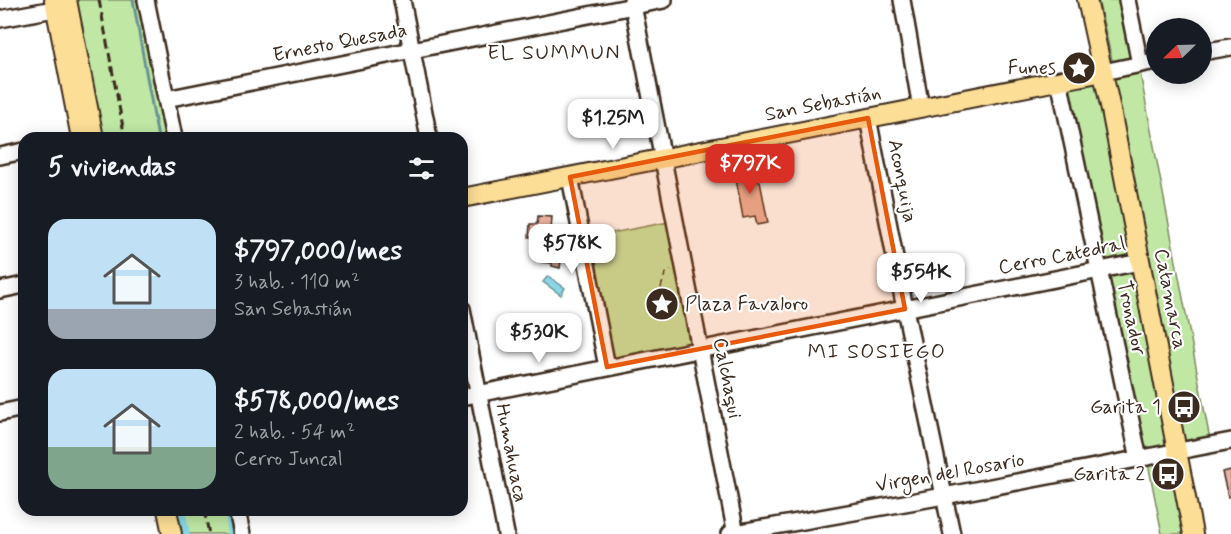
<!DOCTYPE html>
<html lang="es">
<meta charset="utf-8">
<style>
:root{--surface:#171b24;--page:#20242c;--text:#f1f3f6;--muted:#9ea1a6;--accent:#d93025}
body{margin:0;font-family:Mynerve,sans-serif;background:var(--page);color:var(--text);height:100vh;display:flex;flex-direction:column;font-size:22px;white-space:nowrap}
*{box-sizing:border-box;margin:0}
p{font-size:20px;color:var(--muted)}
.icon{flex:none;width:33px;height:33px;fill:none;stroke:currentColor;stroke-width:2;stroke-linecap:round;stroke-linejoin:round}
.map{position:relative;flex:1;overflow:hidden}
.side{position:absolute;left:18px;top:132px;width:450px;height:384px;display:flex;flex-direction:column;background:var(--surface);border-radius:18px;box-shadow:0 3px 15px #0003}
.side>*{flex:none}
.needle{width:39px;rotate:247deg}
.tools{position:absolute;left:1146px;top:18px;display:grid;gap:12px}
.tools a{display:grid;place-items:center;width:66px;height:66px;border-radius:50%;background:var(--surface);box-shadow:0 3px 15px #0003;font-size:30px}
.price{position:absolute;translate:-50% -51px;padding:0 14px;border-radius:12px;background:#fff;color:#222;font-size:20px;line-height:39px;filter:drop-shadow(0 2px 3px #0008)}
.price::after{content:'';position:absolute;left:50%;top:36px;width:18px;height:14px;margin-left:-9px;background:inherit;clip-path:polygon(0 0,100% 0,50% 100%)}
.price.selected{background:var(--accent);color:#fff}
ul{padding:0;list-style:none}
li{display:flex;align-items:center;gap:18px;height:150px;padding:0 30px}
li span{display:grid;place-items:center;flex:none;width:168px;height:120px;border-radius:18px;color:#555}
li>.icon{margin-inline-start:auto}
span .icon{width:72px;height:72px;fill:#fffc;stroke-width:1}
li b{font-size:26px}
h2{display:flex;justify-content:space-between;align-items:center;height:72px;padding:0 30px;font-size:26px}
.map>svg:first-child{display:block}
.green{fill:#c0e8a4;stroke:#7e8961;stroke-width:1.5}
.water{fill:#89d7e6;stroke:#6a9296;stroke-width:1.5}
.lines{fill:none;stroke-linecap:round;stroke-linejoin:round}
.stream{stroke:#6a9296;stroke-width:3}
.canal{stroke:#89d7e6;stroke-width:10}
.building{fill:#e8b19f;stroke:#3b2a1e;stroke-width:1.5}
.minor-casing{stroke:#3b2a1e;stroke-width:20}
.major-casing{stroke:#3b2a1e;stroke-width:22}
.path{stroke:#3b2a1e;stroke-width:1.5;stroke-dasharray:6 4.5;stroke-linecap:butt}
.minor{stroke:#fff;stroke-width:15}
.major{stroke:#fcde96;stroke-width:18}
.rail{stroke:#3b2a1e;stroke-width:3;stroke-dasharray:9 4.5;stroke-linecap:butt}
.marked{fill:#e8590c;fill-opacity:0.2;stroke:#e8590c;stroke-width:4.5;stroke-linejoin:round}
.labels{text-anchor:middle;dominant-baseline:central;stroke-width:4.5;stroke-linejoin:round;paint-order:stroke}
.street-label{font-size:20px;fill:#3b2a1e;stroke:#fff}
.poi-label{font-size:20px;fill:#3b2a1e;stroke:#fff;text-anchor:end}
.neighbourhood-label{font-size:21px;letter-spacing:1.5px;fill:#3b2a1e;stroke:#fff}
</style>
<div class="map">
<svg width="1231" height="534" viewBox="0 0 1231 534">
<rect width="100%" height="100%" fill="#fff"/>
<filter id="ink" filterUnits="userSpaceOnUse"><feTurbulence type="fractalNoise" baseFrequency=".0167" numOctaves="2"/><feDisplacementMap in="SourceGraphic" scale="12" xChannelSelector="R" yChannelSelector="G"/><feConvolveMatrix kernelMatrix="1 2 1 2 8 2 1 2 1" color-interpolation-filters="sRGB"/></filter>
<g filter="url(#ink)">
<g class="green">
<polygon points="67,0 146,0 174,138 94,138"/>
<polygon points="1098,0 1124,0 1132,53 1127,61 1113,64"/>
<polygon points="1140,64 1141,78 1211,445 1177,452 1193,534 1162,534 1147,458 1139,459 1059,80"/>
<polygon points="669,222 692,346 613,360 586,238"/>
<polygon points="167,510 237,510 242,534 172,534"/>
</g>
<polygon class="water" points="548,276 565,288 561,295 543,282"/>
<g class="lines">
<polyline class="stream" points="133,0 158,138"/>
<g class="canal">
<polyline points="180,510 185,534"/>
<polyline points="229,510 233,534"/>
</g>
</g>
<g class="building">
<polygon points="750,165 753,182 760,181 768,223 757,225 755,216 743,218 736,179 733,180 731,168"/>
<polygon points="538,216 552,217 550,244 535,243 536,237 529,237 530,224 537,224"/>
<polygon points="542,251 562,253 560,268 552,266 552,263 541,262"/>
<polygon points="1231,470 1231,497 1228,497 1222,472"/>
</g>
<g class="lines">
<defs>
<g id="minor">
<polyline points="146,0 174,138"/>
<polyline points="402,0 429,138"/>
<polyline points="632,0 736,534"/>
<polyline points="902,0 921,108"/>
<polyline points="1127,0 1140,64"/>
<polyline points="0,19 65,7"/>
<polyline points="1202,52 1231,47"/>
<polyline points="1103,72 1156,61"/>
<polyline points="1059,80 1139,459"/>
<polyline points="166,99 664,0"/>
<polyline points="868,118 905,309 952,534"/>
<polyline points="0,156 24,151"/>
<polyline points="570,177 607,367"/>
<polyline points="0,290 24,285"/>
<polyline points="462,309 506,534"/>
<polyline points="462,397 1140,262"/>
<polyline points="0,413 24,408"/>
<polyline points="237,510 242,534"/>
<polyline points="730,534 944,496 1231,441"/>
</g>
<g id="major">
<polyline points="54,0 81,138"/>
<polyline points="67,0 94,138"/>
<polyline points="1087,0 1111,110 1193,534"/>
<polyline points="462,198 1103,72"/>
<polyline points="167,510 172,534"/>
</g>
</defs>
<use href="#minor" class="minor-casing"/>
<use href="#major" class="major-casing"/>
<polyline class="path" points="658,298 665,274 671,270"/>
<use href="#minor" class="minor"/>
<use href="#major" class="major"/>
<g class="rail">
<polyline points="99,0 125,138"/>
<polyline points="204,510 209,534"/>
</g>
</g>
</g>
<path class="marked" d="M868,118L905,309L607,367L570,177Z"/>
<defs>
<symbol id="sight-disc" viewBox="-11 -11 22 22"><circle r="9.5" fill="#3b2a1e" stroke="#fff"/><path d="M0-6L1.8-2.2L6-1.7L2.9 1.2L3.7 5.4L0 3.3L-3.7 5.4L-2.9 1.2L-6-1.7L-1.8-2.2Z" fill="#fff"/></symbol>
<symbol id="bus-disc" viewBox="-11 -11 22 22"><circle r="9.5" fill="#3b2a1e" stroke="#fff"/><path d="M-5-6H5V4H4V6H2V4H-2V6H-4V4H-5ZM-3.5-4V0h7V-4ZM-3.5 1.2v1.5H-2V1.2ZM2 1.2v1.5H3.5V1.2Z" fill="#fff"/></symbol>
</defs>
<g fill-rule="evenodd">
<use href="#sight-disc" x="1060" y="49" width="38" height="38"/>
<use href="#sight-disc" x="643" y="285" width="38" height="38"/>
<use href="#bus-disc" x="1165" y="388" width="38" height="38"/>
<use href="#bus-disc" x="1149" y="455" width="38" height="38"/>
</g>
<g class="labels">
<g class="street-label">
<text transform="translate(340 43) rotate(-11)">Ernesto Quesada</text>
<text transform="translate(823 104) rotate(-11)">San Sebastián</text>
<text transform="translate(902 181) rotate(79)">Aconquija</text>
<text transform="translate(1062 256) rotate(-11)">Cerro Catedral</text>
<text transform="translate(1170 299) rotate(79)">Catamarca</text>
<text transform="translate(1131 318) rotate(78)">Tronador</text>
<text transform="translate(727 378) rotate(79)">Calchaqui</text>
<text transform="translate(511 453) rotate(79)">Humahuaca</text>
<text transform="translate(950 473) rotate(-10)">Virgen del Rosario</text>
</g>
<g class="poi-label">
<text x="1056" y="68">Funes</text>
<text x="685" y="304" text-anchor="start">Plaza Favaloro</text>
<text x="1161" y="407">Garita 1</text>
<text x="1145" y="474">Garita 2</text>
</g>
<g class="neighbourhood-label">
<text x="554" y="53">EL SUMMUN</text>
<text x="877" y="352">MI SOSIEGO</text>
</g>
</g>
</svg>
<div class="tools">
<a><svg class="needle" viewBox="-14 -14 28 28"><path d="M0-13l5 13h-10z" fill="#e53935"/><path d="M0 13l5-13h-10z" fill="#9ea1a6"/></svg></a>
</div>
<b class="price" style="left:613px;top:150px">$1.25M</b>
<b class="price selected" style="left:750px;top:195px">$797K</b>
<b class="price" style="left:572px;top:275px">$578K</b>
<b class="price" style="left:921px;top:304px">$554K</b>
<b class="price" style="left:539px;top:364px">$530K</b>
<section class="side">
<h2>5 viviendas<svg class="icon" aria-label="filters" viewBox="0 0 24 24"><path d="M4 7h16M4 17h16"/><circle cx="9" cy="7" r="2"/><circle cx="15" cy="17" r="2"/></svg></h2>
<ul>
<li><span style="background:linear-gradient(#bfe0f5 75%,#9aa5b1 0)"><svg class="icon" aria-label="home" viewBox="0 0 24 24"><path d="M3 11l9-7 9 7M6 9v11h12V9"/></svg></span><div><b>$797,000/mes</b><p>3 hab. · 110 m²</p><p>San Sebastián</p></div></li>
<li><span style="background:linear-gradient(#bfe0f5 65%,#7fa58c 0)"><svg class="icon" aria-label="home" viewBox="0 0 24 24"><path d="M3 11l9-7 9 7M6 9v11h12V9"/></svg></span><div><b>$578,000/mes</b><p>2 hab. · 54 m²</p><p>Cerro Juncal</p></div></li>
</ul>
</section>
</div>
